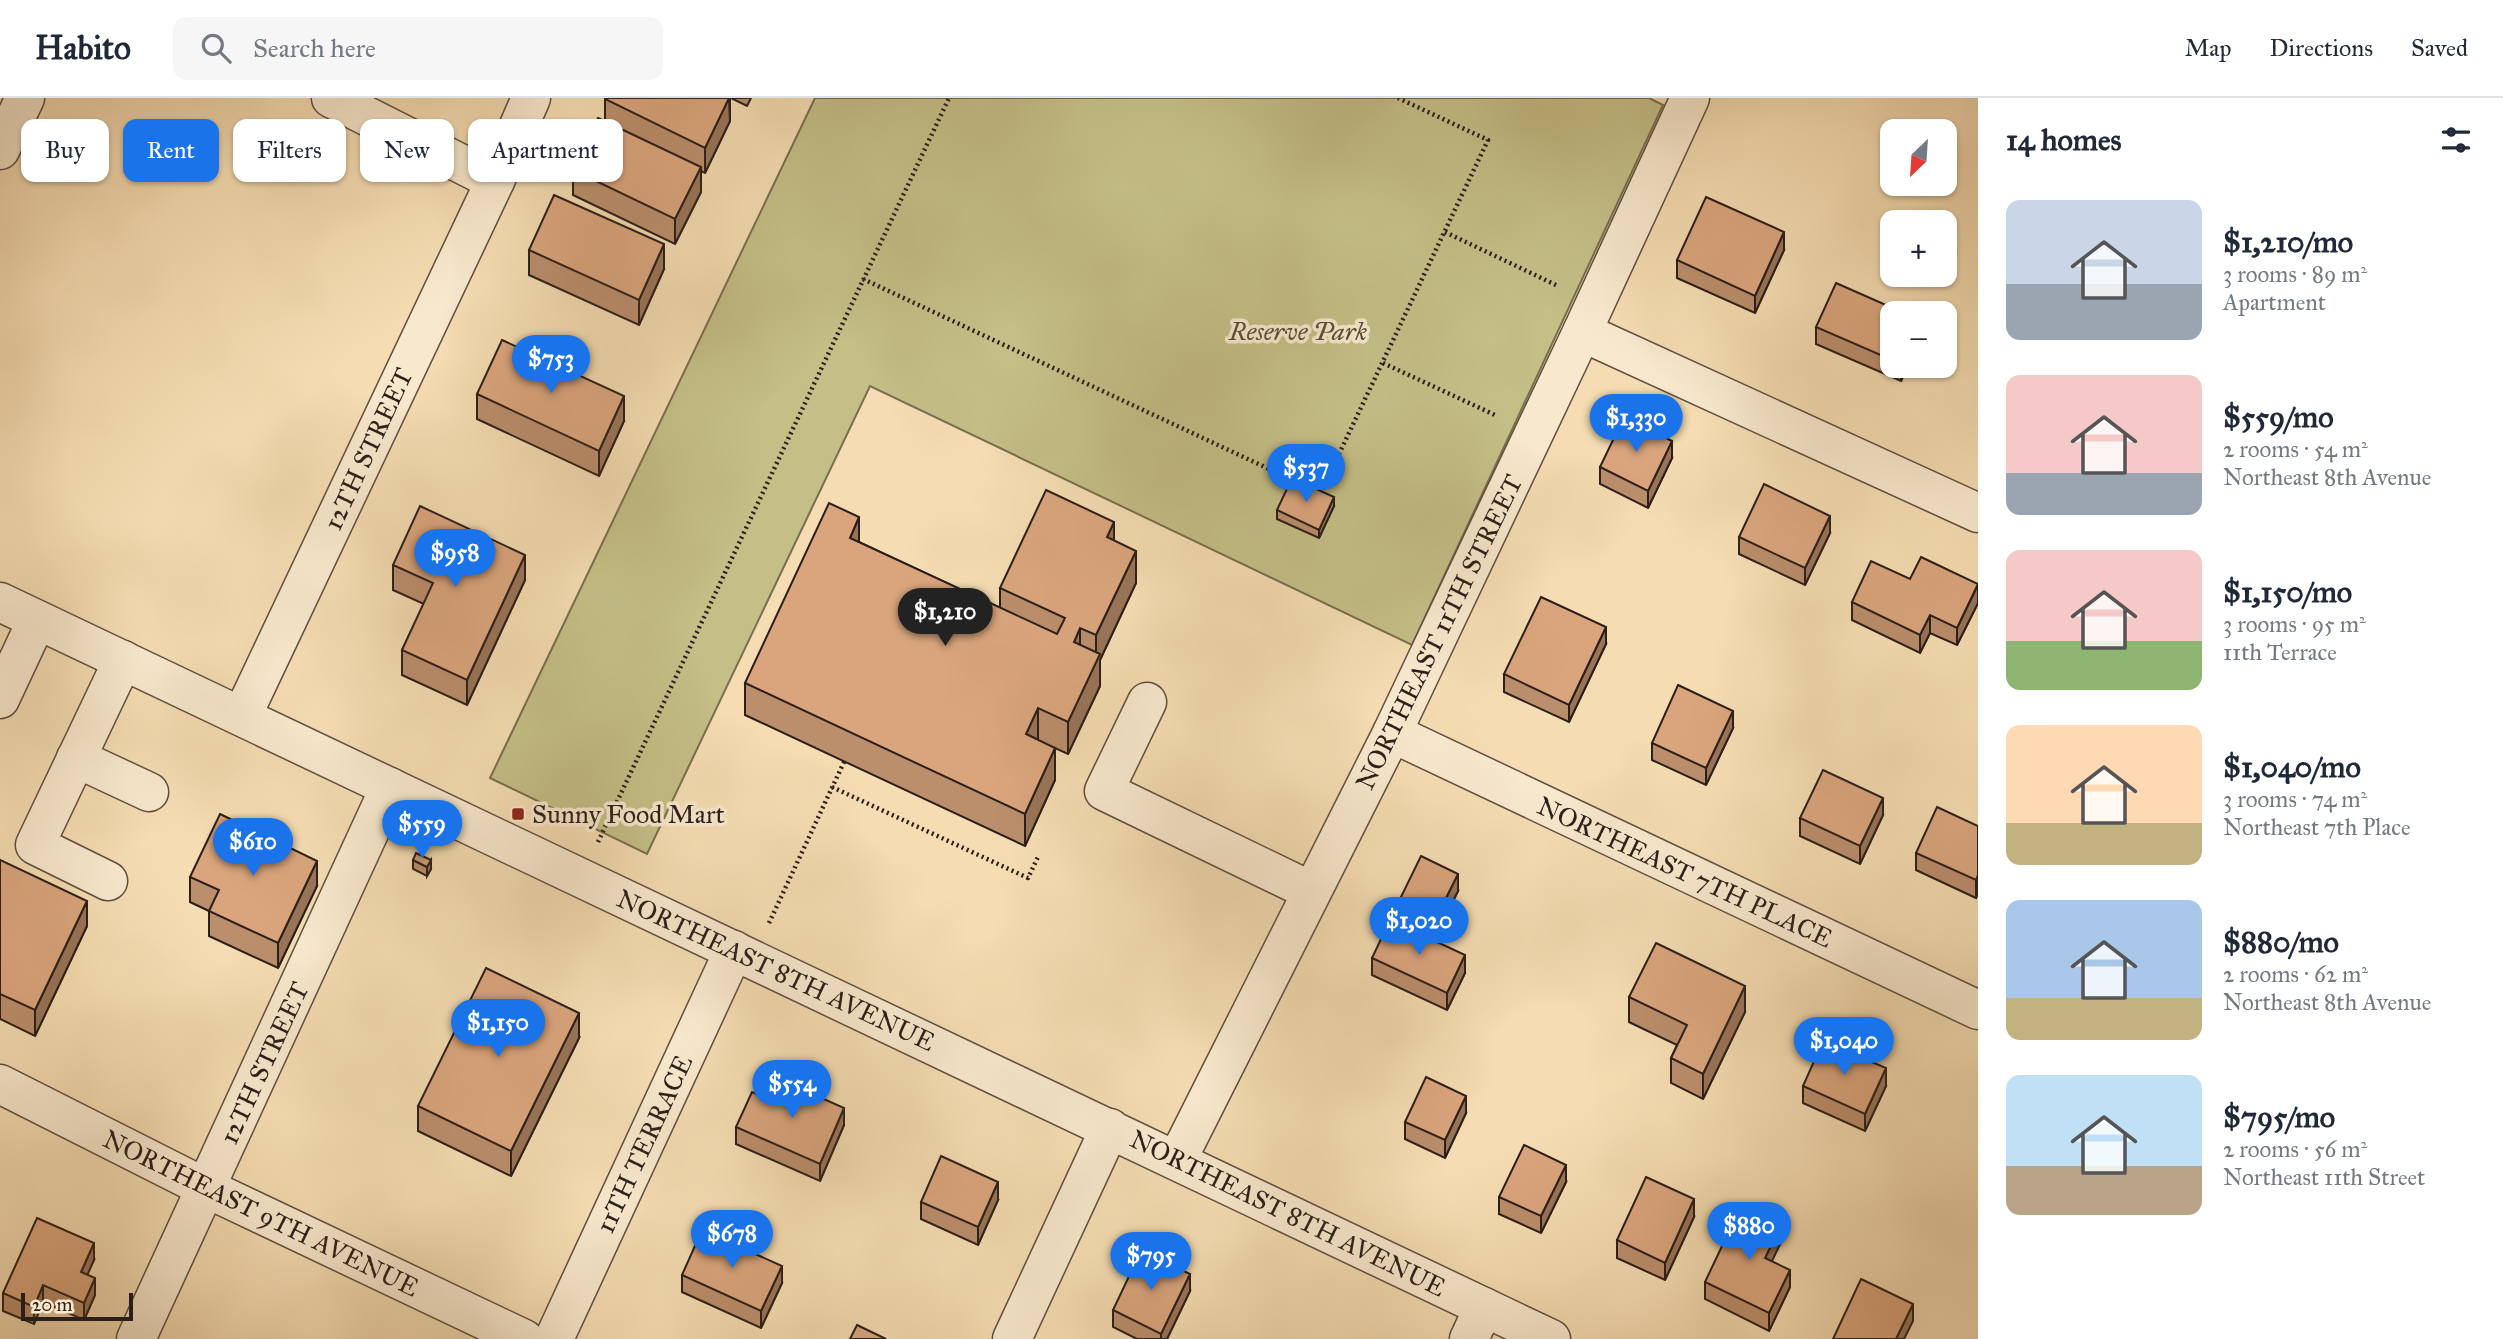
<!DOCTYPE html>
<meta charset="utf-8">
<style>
:root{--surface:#fff;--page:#f6f6f7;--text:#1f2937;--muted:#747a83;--line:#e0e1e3;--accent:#1a73e8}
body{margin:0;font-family:"IM FELL Great Primer",serif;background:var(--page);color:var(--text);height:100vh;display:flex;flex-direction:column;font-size:26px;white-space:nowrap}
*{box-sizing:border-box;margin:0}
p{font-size:23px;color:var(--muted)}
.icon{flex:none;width:38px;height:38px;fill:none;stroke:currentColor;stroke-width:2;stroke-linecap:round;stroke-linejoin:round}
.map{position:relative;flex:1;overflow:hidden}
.panel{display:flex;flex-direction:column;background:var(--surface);width:525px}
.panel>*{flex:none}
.hud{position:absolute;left:21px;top:21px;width:665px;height:63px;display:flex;gap:14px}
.needle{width:46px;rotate:205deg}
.buttons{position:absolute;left:1880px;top:21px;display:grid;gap:14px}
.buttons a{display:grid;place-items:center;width:77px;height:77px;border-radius:14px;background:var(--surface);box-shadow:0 2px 5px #0004;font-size:35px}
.scale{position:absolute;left:21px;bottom:18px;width:112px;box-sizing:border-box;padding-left:7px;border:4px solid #2b1f1a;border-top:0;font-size:19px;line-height:24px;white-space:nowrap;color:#2b1f1a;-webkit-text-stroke:5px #f8e8cd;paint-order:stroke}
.price{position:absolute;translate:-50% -60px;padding:0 16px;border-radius:24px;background:var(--accent);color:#fff;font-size:23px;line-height:46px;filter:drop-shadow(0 2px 4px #0008)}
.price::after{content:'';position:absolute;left:50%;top:42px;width:21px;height:16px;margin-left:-10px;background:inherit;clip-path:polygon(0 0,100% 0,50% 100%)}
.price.active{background:#222;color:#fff}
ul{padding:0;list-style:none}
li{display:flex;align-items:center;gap:21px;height:175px;padding:0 28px}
li span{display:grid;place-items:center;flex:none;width:196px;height:140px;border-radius:14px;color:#555}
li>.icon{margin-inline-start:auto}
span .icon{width:84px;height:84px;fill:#fffc;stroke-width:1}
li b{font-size:30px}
h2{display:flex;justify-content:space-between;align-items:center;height:84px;padding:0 28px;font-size:30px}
.pill{padding:0 24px;border-radius:14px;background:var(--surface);box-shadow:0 2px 5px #0004;font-size:24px;line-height:63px}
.pill.active{background:var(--accent);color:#fff}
header{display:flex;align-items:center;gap:42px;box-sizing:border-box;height:98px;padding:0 35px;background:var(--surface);border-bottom:2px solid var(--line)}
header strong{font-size:33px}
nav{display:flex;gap:38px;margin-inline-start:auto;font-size:24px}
.search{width:490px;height:63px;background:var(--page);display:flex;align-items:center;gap:18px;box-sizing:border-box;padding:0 24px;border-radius:14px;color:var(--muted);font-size:26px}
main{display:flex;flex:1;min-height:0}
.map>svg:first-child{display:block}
.green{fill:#c4be87;stroke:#786e50;stroke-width:2}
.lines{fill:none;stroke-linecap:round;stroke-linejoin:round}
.minor-casing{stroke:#5e4e40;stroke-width:41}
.path{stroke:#2b1f1a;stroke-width:4.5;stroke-dasharray:2 3.5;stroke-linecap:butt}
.minor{stroke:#f8e8cd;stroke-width:38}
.wall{fill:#bb8e6c;stroke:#2b1f1a;stroke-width:2}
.shaded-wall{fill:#997458;stroke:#2b1f1a;stroke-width:2}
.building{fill:#daa57d;stroke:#2b1f1a;stroke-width:2}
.poi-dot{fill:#8f2418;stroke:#f8e8cd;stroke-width:2.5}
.labels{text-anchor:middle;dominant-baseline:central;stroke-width:7;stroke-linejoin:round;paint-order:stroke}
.park-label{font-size:26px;font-style:italic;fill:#594f3b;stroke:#f8e8cd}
.street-label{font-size:26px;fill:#2b1f1a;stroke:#f8e8cd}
.poi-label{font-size:26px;fill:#2b1f1a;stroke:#f8e8cd;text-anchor:start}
</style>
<header>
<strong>Habito</strong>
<div class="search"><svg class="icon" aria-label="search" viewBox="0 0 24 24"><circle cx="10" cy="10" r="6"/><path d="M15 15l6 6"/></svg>Search here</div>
<nav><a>Map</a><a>Directions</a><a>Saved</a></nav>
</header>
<main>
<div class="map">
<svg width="1978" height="1241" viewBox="0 0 1978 1241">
<rect width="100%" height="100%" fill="#f5dcb2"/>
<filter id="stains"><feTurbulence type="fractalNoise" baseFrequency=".00286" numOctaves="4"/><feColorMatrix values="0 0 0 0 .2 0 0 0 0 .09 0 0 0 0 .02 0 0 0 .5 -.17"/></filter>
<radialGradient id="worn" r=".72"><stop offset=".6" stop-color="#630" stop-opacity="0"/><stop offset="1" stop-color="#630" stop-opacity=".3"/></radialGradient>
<polygon class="green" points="815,0 1649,0 1663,7 1412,547 870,288 647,756 490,680"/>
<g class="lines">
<defs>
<g id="minor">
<polyline points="331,0 495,83"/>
<polyline points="0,52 25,0"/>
<polyline points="1582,234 1978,415"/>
<polyline points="0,504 1551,1241"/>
<polyline points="0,601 37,522"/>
<polyline points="1147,604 1104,693 1311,793"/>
<polyline points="242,618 495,83 531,0"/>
<polyline points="1392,635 1978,912"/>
<polyline points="76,660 149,694"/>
<polyline points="108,783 35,747 123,562"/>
<polyline points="0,986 206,1090 524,1241"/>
<polyline points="1177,1062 1392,635 1582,234 1690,0"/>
<polyline points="136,1241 390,689"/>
<polyline points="554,1241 734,852"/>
<polyline points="1012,1241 1110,1030"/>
<polyline points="1469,1241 1484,1209"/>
</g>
</defs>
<use href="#minor" class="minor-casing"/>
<g class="path">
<polyline points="1445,134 1558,188"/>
<polyline points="863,181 1297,384"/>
<polyline points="1383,265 1495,317"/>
<polyline points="1320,396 1488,42 1398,0"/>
<polyline points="832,689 1028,780 1038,759"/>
<polyline points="598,744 949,0"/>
<polyline points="769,825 844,664"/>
</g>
<use href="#minor" class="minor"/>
</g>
<g class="wall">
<polygon points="730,0 730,23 705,75 701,73 701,94 675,146 573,97 573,72 605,23 605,1"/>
<polygon points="731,0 751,0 747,8"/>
<polygon points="529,152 664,171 639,227 529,177"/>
<polygon points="1784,152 1755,215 1677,180 1677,162"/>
<polygon points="1892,215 1892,268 1908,268 1901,283 1816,246 1816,229"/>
<polygon points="477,296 624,323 599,378 477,321"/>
<polygon points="1672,360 1648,410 1600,386 1600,369"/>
<polygon points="1334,408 1319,440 1277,421 1277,412"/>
<polygon points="1830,435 1805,487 1739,456 1739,439"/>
<polygon points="1114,443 1136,485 1100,562 1100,588 1068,656 1055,650 1055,682 1025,748 745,617 745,585 859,444 1000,510 1000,490"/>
<polygon points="393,467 525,482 467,607 402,577 402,552 424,506 393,492"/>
<polygon points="1910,481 1978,486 1978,505 1957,547 1930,535 1920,555 1852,522 1852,504"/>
<polygon points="1606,546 1569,624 1504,594 1504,576"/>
<polygon points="1733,630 1706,687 1652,662 1652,645"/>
<polygon points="1883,717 1860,766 1800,738 1800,720"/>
<polygon points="1978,728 1978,794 1976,800 1916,772 1916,755"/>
<polygon points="0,762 87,828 35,938 0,921"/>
<polygon points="413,762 431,771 427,778 413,771"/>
<polygon points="190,779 317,788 278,870 209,838 209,813 190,804"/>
<polygon points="1458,793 1435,839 1398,822 1398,805"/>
<polygon points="1372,860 1465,875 1447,912 1372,877"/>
<polygon points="1629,899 1745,914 1703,1001 1671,985 1671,960 1677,947 1629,924"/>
<polygon points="579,940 511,1078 418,1033 418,1008"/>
<polygon points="1803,988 1886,988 1865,1033 1803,1005"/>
<polygon points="770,1002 844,1027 820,1083 736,1046 736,1029"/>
<polygon points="1466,1015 1445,1060 1405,1041 1405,1024"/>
<polygon points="1566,1084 1541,1135 1499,1116 1499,1099"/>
<polygon points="998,1102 978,1147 921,1121 921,1104"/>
<polygon points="1694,1119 1665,1182 1617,1160 1617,1142"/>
<polygon points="1781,1144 1771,1163 1790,1189 1769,1233 1705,1201 1705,1184"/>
<polygon points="94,1162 87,1176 95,1197 84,1222 43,1204 34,1226 3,1213 3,1195"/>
<polygon points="682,1177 782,1185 761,1230 682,1194"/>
<polygon points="1190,1193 1167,1241 1137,1241 1113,1229 1113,1212"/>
</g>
<g class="shaded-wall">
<polygon points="729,0 730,23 705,75 705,50"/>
<polygon points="701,69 701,94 675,146 675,121"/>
<polygon points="1784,134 1784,152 1755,215 1755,198"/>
<polygon points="664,146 664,171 639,227 639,202"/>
<polygon points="1901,268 1908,268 1901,283"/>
<polygon points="624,298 624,323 599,378 599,353"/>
<polygon points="1672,343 1672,360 1648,410 1648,393"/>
<polygon points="1334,399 1334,408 1319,440 1319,432"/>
<polygon points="1830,418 1830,435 1805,487 1805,470"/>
<polygon points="859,419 859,451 850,440"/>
<polygon points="1114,424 1114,456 1107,439"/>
<polygon points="1136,453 1136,485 1100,562 1100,588 1068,656 1068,624 1096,563 1096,537"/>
<polygon points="525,457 525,482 467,607 467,582"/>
<polygon points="1978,487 1978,505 1957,547 1957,530"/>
<polygon points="1930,517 1930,535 1920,555 1920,537"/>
<polygon points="1606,529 1606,546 1569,624 1569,607"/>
<polygon points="1080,530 1080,562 1074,544"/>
<polygon points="1038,610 1038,642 1026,636"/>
<polygon points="1733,613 1733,630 1706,687 1706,670"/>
<polygon points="1055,650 1055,682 1025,748 1025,716"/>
<polygon points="1883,700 1883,717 1860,766 1860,748"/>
<polygon points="431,762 431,771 427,778 427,769"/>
<polygon points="317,763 317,788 278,870 278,845"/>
<polygon points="1458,776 1458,793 1435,839 1435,822"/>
<polygon points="1978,777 1978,794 1976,800 1976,782"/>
<polygon points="87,803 87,828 35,938 35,912"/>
<polygon points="1465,857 1465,875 1447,912 1447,895"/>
<polygon points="1745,888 1745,914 1703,1001 1703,976"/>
<polygon points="579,915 579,940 511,1078 511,1053"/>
<polygon points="1886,970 1886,988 1865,1033 1865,1016"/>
<polygon points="1466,998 1466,1015 1445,1060 1445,1042"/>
<polygon points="844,1010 844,1027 820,1083 820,1066"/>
<polygon points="1566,1067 1566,1084 1541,1135 1541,1118"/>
<polygon points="998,1084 998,1102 978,1147 978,1129"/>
<polygon points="1694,1101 1694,1119 1665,1182 1665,1165"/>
<polygon points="1781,1127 1781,1144 1765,1178 1765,1160"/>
<polygon points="94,1145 94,1162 81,1191 81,1174"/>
<polygon points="782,1168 782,1185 761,1230 761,1213"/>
<polygon points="1790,1172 1790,1189 1769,1233 1769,1215"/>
<polygon points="1190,1176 1190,1193 1167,1241 1161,1241 1161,1236"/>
<polygon points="95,1180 95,1197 84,1222 84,1205"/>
<polygon points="43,1187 43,1204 34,1226 34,1209"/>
<polygon points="1913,1206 1913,1223 1904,1241 1896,1241"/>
</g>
<g class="building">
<polygon points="605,0 729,0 705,50 605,1"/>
<polygon points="598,20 701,69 675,121 573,72"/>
<polygon points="554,97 664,146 639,202 529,152"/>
<polygon points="1706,99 1784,134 1755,198 1677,162"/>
<polygon points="1836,185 1904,215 1892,215 1892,262 1816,229"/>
<polygon points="502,242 624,298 599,353 477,296"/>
<polygon points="1624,319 1672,343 1648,393 1600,369"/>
<polygon points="1292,380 1334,399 1319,432 1277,412"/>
<polygon points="1764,386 1830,418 1805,470 1739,439"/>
<polygon points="1046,392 1114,424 1107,439 1136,453 1096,537 1080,530 1074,544 1100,556 1068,624 1038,610 1026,636 1055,650 1025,716 745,585 829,405 859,419 850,440 1057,536 1065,520 1000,490"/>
<polygon points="420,408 525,457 467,582 402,552 433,485 393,467"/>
<polygon points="1921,459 1978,486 1957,530 1930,517 1920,537 1852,504 1871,463 1910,481"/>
<polygon points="1541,499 1606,529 1569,607 1504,576"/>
<polygon points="1678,587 1733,613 1706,670 1652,645"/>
<polygon points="1823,672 1883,700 1860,748 1800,720"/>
<polygon points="1937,709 1978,728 1978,777 1976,782 1916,755"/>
<polygon points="220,716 317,763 278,845 209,813 219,792 190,779"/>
<polygon points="416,755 431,762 427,769 413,762"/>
<polygon points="1421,758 1458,776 1435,822 1398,805"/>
<polygon points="0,762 87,803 35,912 0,896"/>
<polygon points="1390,822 1465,857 1447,895 1372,860"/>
<polygon points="1656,845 1745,888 1703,976 1671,960 1687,927 1629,899"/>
<polygon points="486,870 579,915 511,1053 418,1008"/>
<polygon points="1823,943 1886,970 1865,1016 1803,988"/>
<polygon points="1426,979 1466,998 1445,1042 1405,1024"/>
<polygon points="779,981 844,1010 820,1066 736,1029 752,994 770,1002"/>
<polygon points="1524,1047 1566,1067 1541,1118 1499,1099"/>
<polygon points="941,1058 998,1084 978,1129 921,1104"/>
<polygon points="1646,1079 1694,1101 1665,1165 1617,1142"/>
<polygon points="1741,1108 1781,1127 1765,1160 1790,1172 1769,1215 1705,1184"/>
<polygon points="37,1120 94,1145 81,1174 95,1180 84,1205 43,1187 34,1209 3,1195"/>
<polygon points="702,1132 782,1168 761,1213 682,1177"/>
<polygon points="1141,1153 1190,1176 1161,1236 1113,1212"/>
<polygon points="1861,1181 1913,1206 1896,1241 1833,1241"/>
<polygon points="857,1227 886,1241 850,1241"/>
</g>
<rect class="poi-dot" x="511" y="709" width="14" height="14" rx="3.5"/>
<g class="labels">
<g class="park-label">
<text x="1298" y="233">Reserve Park</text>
</g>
<g class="street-label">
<text transform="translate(368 351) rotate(-65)">12TH STREET</text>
<text transform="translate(1439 534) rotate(-64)">NORTHEAST 11TH STREET</text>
<text transform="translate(1685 774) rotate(25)">NORTHEAST 7TH PLACE</text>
<text transform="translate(776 872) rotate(25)">NORTHEAST 8TH AVENUE</text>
<text transform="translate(264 965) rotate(-65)">12TH STREET</text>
<text transform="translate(644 1046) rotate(-65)">11TH TERRACE</text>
<text transform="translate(261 1115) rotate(26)">NORTHEAST 9TH AVENUE</text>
<text transform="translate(1288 1115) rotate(26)">NORTHEAST 8TH AVENUE</text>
</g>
<g class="poi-label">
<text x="532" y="716">Sunny Food Mart</text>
</g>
</g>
<rect width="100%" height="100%" filter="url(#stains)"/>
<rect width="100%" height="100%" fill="url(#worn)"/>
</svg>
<div class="buttons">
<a><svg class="needle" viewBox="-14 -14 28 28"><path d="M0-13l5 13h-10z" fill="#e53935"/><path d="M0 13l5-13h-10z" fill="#747a83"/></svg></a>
<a>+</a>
<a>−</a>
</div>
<div class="scale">20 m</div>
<b class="price" style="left:551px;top:297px">$753</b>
<b class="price" style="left:1636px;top:356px">$1,330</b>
<b class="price" style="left:1306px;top:406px">$537</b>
<b class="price" style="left:455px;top:491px">$958</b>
<b class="price active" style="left:945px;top:550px">$1,210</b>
<b class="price" style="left:422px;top:762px">$559</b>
<b class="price" style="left:253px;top:780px">$610</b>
<b class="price" style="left:1419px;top:859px">$1,020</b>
<b class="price" style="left:498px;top:961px">$1,150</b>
<b class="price" style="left:1844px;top:979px">$1,040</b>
<b class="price" style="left:792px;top:1022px">$554</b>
<b class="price" style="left:1749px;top:1164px">$880</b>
<b class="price" style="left:732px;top:1172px">$678</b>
<b class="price" style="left:1151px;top:1194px">$795</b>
<div class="hud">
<a class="pill">Buy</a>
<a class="pill active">Rent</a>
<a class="pill">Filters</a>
<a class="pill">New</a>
<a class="pill">Apartment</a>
</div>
</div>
<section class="panel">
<h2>14 homes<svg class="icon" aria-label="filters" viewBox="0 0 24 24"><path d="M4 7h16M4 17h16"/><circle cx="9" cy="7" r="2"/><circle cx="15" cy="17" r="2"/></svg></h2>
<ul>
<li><span style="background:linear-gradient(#c9d6e8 60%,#9aa5b1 0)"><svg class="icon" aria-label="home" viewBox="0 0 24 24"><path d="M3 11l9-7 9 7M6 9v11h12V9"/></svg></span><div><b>$1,210/mo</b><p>3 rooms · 89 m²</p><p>Apartment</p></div></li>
<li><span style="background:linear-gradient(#f6c9c9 70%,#9aa5b1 0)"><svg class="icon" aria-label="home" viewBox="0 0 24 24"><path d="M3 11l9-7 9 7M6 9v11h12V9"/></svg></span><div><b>$559/mo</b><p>2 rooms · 54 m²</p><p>Northeast 8th Avenue</p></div></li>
<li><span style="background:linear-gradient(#f6c9c9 65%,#8fb573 0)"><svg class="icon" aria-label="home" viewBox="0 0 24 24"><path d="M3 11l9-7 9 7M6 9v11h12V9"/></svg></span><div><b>$1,150/mo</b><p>3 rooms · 95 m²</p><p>11th Terrace</p></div></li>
<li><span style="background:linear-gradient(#ffd9b3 70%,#c2b280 0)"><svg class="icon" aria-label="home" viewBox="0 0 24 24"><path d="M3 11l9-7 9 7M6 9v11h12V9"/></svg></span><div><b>$1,040/mo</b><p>3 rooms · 74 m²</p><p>Northeast 7th Place</p></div></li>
<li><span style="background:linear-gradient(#a9c7e8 70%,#c2b280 0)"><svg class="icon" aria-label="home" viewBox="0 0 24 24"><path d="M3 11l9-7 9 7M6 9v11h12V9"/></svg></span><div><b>$880/mo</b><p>2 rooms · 62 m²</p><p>Northeast 8th Avenue</p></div></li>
<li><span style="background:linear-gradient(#bfe0f5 65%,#b9a48a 0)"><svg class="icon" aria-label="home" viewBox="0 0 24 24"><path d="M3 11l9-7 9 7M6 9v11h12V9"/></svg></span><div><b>$795/mo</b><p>2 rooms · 56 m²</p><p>Northeast 11th Street</p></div></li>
</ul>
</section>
</main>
